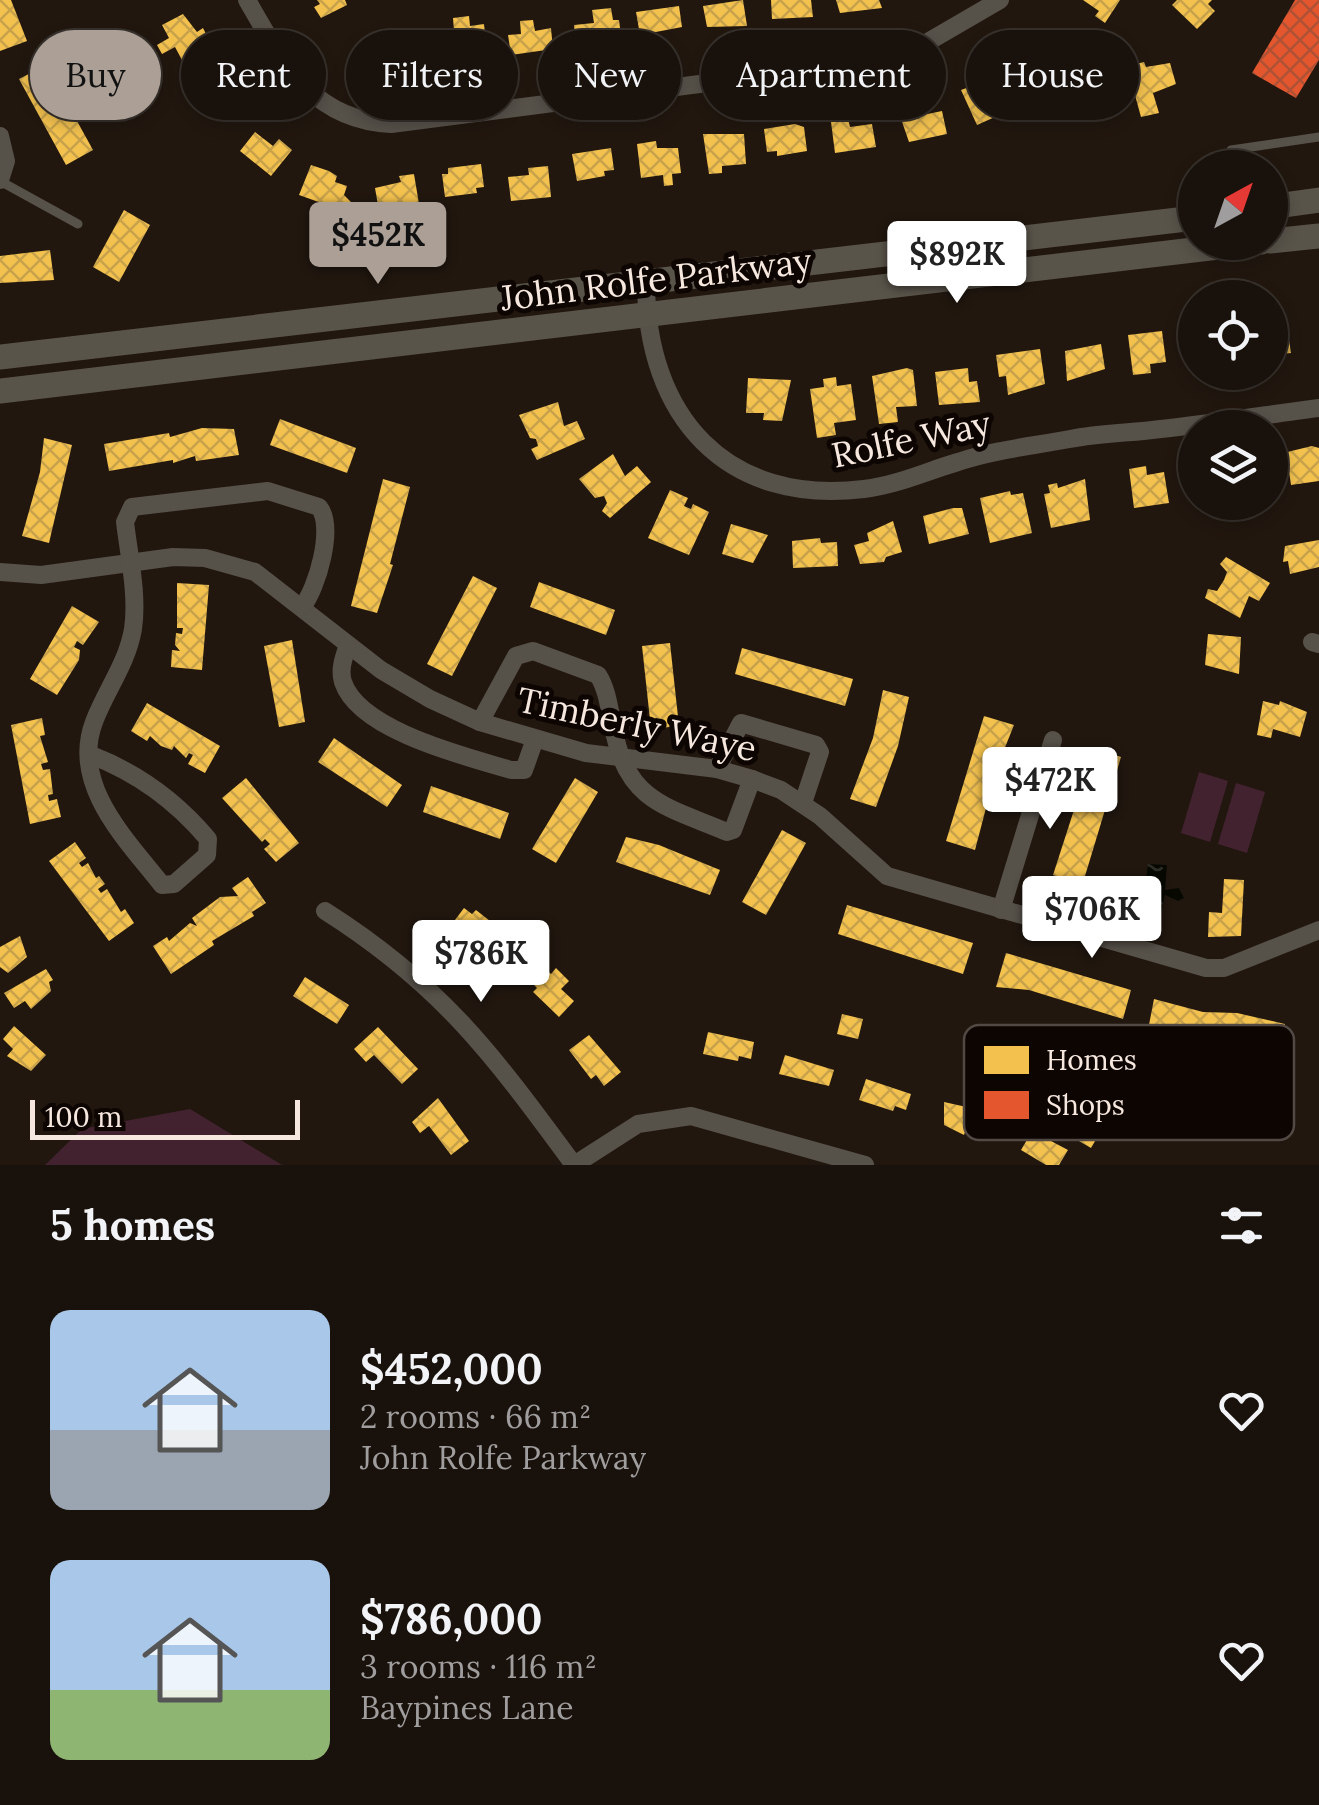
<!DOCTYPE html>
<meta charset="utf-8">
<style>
:root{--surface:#19110b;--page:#221a14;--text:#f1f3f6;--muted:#9f9d9d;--line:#37312c;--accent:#ab9f96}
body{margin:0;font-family:Lora,serif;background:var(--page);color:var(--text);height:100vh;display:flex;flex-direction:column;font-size:38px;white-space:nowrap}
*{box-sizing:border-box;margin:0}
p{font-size:32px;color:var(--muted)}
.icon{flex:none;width:55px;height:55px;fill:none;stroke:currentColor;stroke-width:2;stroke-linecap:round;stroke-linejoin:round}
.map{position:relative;height:1165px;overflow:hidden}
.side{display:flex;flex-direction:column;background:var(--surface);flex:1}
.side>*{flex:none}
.hud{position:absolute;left:30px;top:30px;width:1260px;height:90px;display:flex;gap:20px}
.needle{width:65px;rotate:40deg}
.tools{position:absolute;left:1178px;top:150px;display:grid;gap:20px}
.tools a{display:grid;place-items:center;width:110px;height:110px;border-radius:50%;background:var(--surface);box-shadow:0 5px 15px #0003,0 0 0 2px var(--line);font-size:50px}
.scale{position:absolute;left:30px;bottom:25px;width:270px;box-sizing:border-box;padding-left:10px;border:5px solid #f6e8df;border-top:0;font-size:28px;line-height:35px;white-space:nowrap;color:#f6e8df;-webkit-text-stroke:8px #0c0502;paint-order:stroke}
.price{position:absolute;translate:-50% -85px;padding:0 22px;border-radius:10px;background:#fff;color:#222;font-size:32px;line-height:65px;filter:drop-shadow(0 2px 5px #0008)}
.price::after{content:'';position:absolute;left:50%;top:60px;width:30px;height:22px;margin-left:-15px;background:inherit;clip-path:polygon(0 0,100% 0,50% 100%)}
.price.selected{background:var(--accent);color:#111}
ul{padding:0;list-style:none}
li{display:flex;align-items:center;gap:30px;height:250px;padding:0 50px}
li span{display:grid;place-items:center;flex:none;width:280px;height:200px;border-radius:20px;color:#555}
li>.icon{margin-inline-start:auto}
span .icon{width:120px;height:120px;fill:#fffc;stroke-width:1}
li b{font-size:42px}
h2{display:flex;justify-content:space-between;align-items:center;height:120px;padding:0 50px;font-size:42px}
.chip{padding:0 35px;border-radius:45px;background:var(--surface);box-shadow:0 5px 15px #0003,0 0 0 2px var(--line);font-size:35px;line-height:90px}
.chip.selected{background:var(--accent);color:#111}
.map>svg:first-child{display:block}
.pitch{fill:#432230}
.water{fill:url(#water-ripples)}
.homes{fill:url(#homes-cross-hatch)}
.shops{fill:url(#shops-cross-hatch)}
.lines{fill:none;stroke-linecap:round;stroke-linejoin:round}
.lane{stroke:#565149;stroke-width:9}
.street{stroke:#565149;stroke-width:18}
.secondary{stroke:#59544a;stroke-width:25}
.labels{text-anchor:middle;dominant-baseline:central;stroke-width:10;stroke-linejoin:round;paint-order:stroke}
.street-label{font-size:35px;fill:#f6e8df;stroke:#0c0502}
.key{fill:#0c0502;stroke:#524944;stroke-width:2.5}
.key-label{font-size:28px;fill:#f6e8df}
</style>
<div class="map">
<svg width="1319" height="1165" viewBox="0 0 1319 1165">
<defs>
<pattern id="water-ripples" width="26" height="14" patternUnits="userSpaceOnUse" patternTransform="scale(2.5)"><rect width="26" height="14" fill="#070901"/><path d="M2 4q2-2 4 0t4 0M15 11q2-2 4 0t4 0" fill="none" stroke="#2c2d26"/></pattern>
<pattern id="homes-cross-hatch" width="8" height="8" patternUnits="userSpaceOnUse" patternTransform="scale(2.5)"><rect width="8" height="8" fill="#f2c14e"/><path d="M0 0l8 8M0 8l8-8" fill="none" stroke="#c8a24b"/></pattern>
<pattern id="shops-cross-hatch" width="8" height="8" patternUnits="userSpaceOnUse" patternTransform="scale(2.5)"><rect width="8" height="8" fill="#e4572e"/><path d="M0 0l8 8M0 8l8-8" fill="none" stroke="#ae5135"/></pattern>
</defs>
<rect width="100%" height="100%" fill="#21170f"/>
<g class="pitch">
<polygon points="1199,772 1228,781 1210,842 1181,833"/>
<polygon points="1236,783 1265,792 1247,853 1218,844"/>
<polygon points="190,1109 282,1165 45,1165 82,1129"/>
</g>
<polygon class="water" points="1148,864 1167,865 1165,890 1179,888 1184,898 1178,901 1165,895 1161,911 1142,908"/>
<g class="homes">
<polygon points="0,0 11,0 27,41 0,51"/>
<polygon points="317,0 345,0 347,5 321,18 314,7 320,4"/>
<polygon points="743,0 747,26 707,27 703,6"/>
<polygon points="771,0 811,0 813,17 772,19"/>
<polygon points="836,0 879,0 882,8 840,13"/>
<polygon points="1083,0 1120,0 1105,23 1095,16 1099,11"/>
<polygon points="1177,0 1212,0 1208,4 1215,11 1197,29 1172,5"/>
<polygon points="679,6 682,27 640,35 636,12"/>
<polygon points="611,8 613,20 619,20 622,43 601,48 576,45 574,25 594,23 592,10"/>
<polygon points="183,14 197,32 203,28 211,44 182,60 175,47 162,54 157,45 169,38 162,25"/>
<polygon points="469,16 470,26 484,24 488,62 470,64 469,54 449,57 446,32 454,31 453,18"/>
<polygon points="533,20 535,31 551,28 553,49 511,55 508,35 521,34 520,21"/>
<polygon points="393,30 410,32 412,69 365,66 367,36 392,38"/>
<polygon points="1062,46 1075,65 1041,88 1024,62"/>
<polygon points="1144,62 1146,67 1170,63 1176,84 1153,93 1159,113 1141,117 1127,66"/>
<polygon points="46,65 93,150 66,165 19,79"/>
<polygon points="217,67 243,98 216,113 196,79"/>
<polygon points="999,76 1013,109 977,125 961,90"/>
<polygon points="916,109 918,116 942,111 947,134 909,142 899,113"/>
<polygon points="848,119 850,127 872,124 876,147 835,153 831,122"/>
<polygon points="795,124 804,127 807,151 777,156 777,151 767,152 764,129"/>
<polygon points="255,132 273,146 279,139 292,150 271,176 240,151"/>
<polygon points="703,134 744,134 746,164 722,166 722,173 709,174"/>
<polygon points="656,141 657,148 678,148 681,173 672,174 673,185 664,186 663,175 641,178 637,144"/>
<polygon points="611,148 614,170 604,171 605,176 577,181 572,154"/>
<polygon points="481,164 484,187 476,188 477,193 445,197 442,174 448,174 448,168"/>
<polygon points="311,165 329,171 337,176 335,182 347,186 344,195 351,202 346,227 322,220 327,205 299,195"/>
<polygon points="548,166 551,197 511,201 508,177 529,175 528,168"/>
<polygon points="414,174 419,204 379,211 375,188 401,182 399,176"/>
<polygon points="124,210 150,225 119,282 93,267"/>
<polygon points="50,250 54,280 0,283 0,256"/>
<polygon points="1286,322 1291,353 1270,355 1270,324"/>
<polygon points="1195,323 1195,365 1187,366 1183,324"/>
<polygon points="1162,331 1166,362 1150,364 1151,373 1133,375 1128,335"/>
<polygon points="1101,344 1105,369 1067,381 1065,351"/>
<polygon points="1040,349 1045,384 1008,395 1006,376 999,377 996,355"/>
<polygon points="907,368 913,370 917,406 896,407 898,422 879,424 872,376"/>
<polygon points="968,368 969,382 977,381 980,402 939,405 935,372"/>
<polygon points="836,377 837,386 851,384 856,420 834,423 836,435 817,438 810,389 824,387 823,379"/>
<polygon points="748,378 791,380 782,421 763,420 764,413 746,413"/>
<polygon points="558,402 564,426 577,421 585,439 537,460 531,449 538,446 536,439 530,438 519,415"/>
<polygon points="280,419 356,448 347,473 270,445"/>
<polygon points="202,428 234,429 239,455 196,461 195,456 173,463 173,460 109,471 104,444 169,433 170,437"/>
<polygon points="44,438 72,445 49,543 22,536 40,472"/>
<polygon points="1312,446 1319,448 1319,481 1291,485 1289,471 1281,472 1279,454"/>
<polygon points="613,454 625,476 637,466 651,482 610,518 602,511 607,503 604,496 595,498 579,479"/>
<polygon points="1146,466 1147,475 1164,472 1169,503 1134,508 1129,469"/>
<polygon points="383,479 410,487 390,564 393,565 377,613 351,606"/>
<polygon points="1085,479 1090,520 1051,528 1044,494 1050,493 1048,485 1057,483 1058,488"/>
<polygon points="670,490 688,498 684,506 691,509 693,504 709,512 689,555 648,538"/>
<polygon points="1010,491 1011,495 1023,493 1032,533 990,543 980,498"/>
<polygon points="953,508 962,508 969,534 929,544 923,516"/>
<polygon points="893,521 902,552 886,557 884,562 860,564 854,545 869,541 867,533"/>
<polygon points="731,524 768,535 753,563 722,554"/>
<polygon points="820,538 821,543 837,542 838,566 793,568 792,541"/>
<polygon points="1319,540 1319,567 1290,574 1288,561 1283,562 1285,546"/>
<polygon points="1226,557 1270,583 1259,601 1249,596 1240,618 1205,598 1208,589 1217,591 1224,580 1227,572 1220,564"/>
<polygon points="473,576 497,588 452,676 427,664"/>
<polygon points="539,582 615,610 606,635 530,607"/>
<polygon points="177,583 209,585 202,670 171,667 172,650 180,651 175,645 176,633 182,634 183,628 177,628"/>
<polygon points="72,606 99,622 83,645 77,641 74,647 80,650 79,660 57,695 30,679"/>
<polygon points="1208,634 1241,637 1239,674 1205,665"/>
<polygon points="292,640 305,722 279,727 264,646"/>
<polygon points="670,643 679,726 651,729 642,646"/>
<polygon points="742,648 853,679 845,706 735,674"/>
<polygon points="883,690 909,697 898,746 876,807 850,799 873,738"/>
<polygon points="1263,701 1279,705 1280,701 1307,712 1300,737 1273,729 1271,738 1257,735"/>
<polygon points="147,703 220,746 205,773 188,764 193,755 189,753 186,758 174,746 172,750 161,746 150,736 147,741 131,731"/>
<polygon points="984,716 1014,725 996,770 975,850 946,841"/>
<polygon points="42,718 45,735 40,736 48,762 41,764 43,770 50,769 53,794 48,795 49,801 57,799 61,817 30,824 11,725"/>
<polygon points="334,738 402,785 387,807 318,762"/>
<polygon points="1094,748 1121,757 1082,886 1053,875"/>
<polygon points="246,778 299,843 276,862 264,849 270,844 265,839 262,842 222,798"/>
<polygon points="575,778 598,792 556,863 532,849"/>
<polygon points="431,786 509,813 500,839 423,812"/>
<polygon points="782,830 806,843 766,915 742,902"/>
<polygon points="626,837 659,845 720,870 710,895 616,862"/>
<polygon points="75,842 86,858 79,863 82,867 88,863 96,878 99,876 105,884 98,889 101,893 107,889 121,912 125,909 134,923 109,941 49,861"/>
<polygon points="248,877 266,903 252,912 254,916 212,941 214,945 171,974 153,946 167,937 169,941 190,923 197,926 192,918 220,897 238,896 232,888"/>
<polygon points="1224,879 1244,880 1241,936 1208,937 1209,912 1222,913"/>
<polygon points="847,905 973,943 963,974 838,934"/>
<polygon points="464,908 472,914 476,910 509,936 494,954 452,924"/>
<polygon points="20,936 27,957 8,973 0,967 0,947"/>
<polygon points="1006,953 1131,990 1123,1019 1029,990 996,987"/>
<polygon points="537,961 551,974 556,968 569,981 561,989 574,1001 559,1017 533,992 537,988 524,975"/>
<polygon points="46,969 53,980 49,982 51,991 31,1009 25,1001 14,1008 4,993"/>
<polygon points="305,977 349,1005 337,1024 293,996"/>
<polygon points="1154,999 1203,1012 1237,1013 1285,1024 1279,1053 1228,1040 1196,1039 1148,1030"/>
<polygon points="842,1014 863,1019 858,1039 837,1034"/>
<polygon points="14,1026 46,1055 31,1071 7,1056 13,1049 3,1039"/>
<polygon points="378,1027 418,1069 402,1084 374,1055 366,1062 354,1049"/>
<polygon points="708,1032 754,1042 751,1059 739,1056 738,1061 703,1054"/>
<polygon points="589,1035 621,1072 604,1086 596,1075 591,1079 569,1050"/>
<polygon points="785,1055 834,1070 829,1086 779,1074"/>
<polygon points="866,1079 911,1094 906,1110 895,1106 893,1111 859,1100"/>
<polygon points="984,1097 1000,1102 991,1123 993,1129 989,1127 985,1138 965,1132 964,1135 944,1125 944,1102 980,1110"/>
<polygon points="438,1098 469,1141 451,1155 429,1126 420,1133 412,1122"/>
<polygon points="1086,1113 1105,1124 1091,1148 1072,1137"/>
<polygon points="1038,1121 1056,1132 1051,1141 1068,1150 1059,1165 1046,1165 1021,1150"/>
</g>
<polygon class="shops" points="1295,0 1319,0 1319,60 1296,98 1252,73"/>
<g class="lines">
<g class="lane">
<polyline points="1231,150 1319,137"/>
<polyline points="0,181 78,224"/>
</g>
<g class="street">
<path d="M247,0C283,62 311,120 391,124L854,64L926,43L1000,0"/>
<polyline points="0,136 6,161 0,180"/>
<path d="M646,282C646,416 726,506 864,489C897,485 927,471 958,462C994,450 1033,446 1070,439C1100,433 1131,433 1161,429C1214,423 1266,415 1319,408"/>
<polyline points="0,572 41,575 173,557 205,558 255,572 381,670 430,699 480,722 586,753 717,769 752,779 781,790 820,816 887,876 1206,968 1224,968 1319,930"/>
<polyline points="1312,642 1319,644"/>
<path d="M348,645C344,657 339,669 343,682C359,731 468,757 511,770H524L535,739"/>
<path d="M480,722L516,656L533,651L598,675C609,692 610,717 615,736C629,803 671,808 727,832L733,830L752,779"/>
<path d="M91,755C138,773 176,801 208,839L207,855L174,884L162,885C127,840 70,785 94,722C106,690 127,664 133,629C138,595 129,556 125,522L132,507L268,491L319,507C335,527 317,589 302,607"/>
<polyline points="717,769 741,723 816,745 820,752 803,803"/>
<polyline points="1001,910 1053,740"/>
<path d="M325,911C442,985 493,1055 574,1165"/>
<polyline points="574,1165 638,1124 691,1116 865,1165"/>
</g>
<g class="secondary">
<polyline points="1270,207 1319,200"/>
<polyline points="1270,241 1319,236"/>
<polyline points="0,357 1195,218"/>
<polyline points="0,391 1261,242"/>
</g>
</g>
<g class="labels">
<g class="street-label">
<text transform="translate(656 279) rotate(-7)">John Rolfe Parkway</text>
<text transform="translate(911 439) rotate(-12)">Rolfe Way</text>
<text transform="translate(637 724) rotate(12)">Timberly Waye</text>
</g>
</g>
<rect x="964" y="1025" width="330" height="115" rx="15" class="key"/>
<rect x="984" y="1046" width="45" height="28" fill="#f2c14e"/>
<rect x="984" y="1091" width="45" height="28" fill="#e4572e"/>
<g class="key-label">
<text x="1046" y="1070">Homes</text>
<text x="1046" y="1115">Shops</text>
</g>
</svg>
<div class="tools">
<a><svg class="needle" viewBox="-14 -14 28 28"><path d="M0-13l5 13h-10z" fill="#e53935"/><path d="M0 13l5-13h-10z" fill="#9f9d9d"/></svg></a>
<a><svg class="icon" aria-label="locate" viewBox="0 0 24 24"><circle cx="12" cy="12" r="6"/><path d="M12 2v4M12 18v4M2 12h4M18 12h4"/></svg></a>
<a><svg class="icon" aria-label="layers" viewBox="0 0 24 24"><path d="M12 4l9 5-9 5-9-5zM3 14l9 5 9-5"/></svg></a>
</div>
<div class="scale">100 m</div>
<b class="price selected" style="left:378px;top:287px">$452K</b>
<b class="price" style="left:957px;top:306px">$892K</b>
<b class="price" style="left:1050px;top:832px">$472K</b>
<b class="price" style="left:1092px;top:961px">$706K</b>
<b class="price" style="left:481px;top:1005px">$786K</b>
<div class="hud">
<a class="chip selected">Buy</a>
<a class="chip">Rent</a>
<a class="chip">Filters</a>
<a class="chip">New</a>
<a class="chip">Apartment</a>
<a class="chip">House</a>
</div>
</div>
<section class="side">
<h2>5 homes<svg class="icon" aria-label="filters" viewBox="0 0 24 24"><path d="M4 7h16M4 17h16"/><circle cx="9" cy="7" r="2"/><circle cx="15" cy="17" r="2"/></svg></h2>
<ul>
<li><span style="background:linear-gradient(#a9c7e8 60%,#9aa5b1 0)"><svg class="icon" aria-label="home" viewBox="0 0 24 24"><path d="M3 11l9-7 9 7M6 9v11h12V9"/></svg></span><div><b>$452,000</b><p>2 rooms · 66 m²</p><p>John Rolfe Parkway</p></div><svg class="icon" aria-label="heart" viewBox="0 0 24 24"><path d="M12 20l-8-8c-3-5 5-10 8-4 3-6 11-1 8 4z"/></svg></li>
<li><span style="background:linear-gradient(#a9c7e8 65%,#8fb573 0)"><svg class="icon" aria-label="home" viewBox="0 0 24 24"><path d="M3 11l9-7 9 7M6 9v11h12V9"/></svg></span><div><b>$786,000</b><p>3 rooms · 116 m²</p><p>Baypines Lane</p></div><svg class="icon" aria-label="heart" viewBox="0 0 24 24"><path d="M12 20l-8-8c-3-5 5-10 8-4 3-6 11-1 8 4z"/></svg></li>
</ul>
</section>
